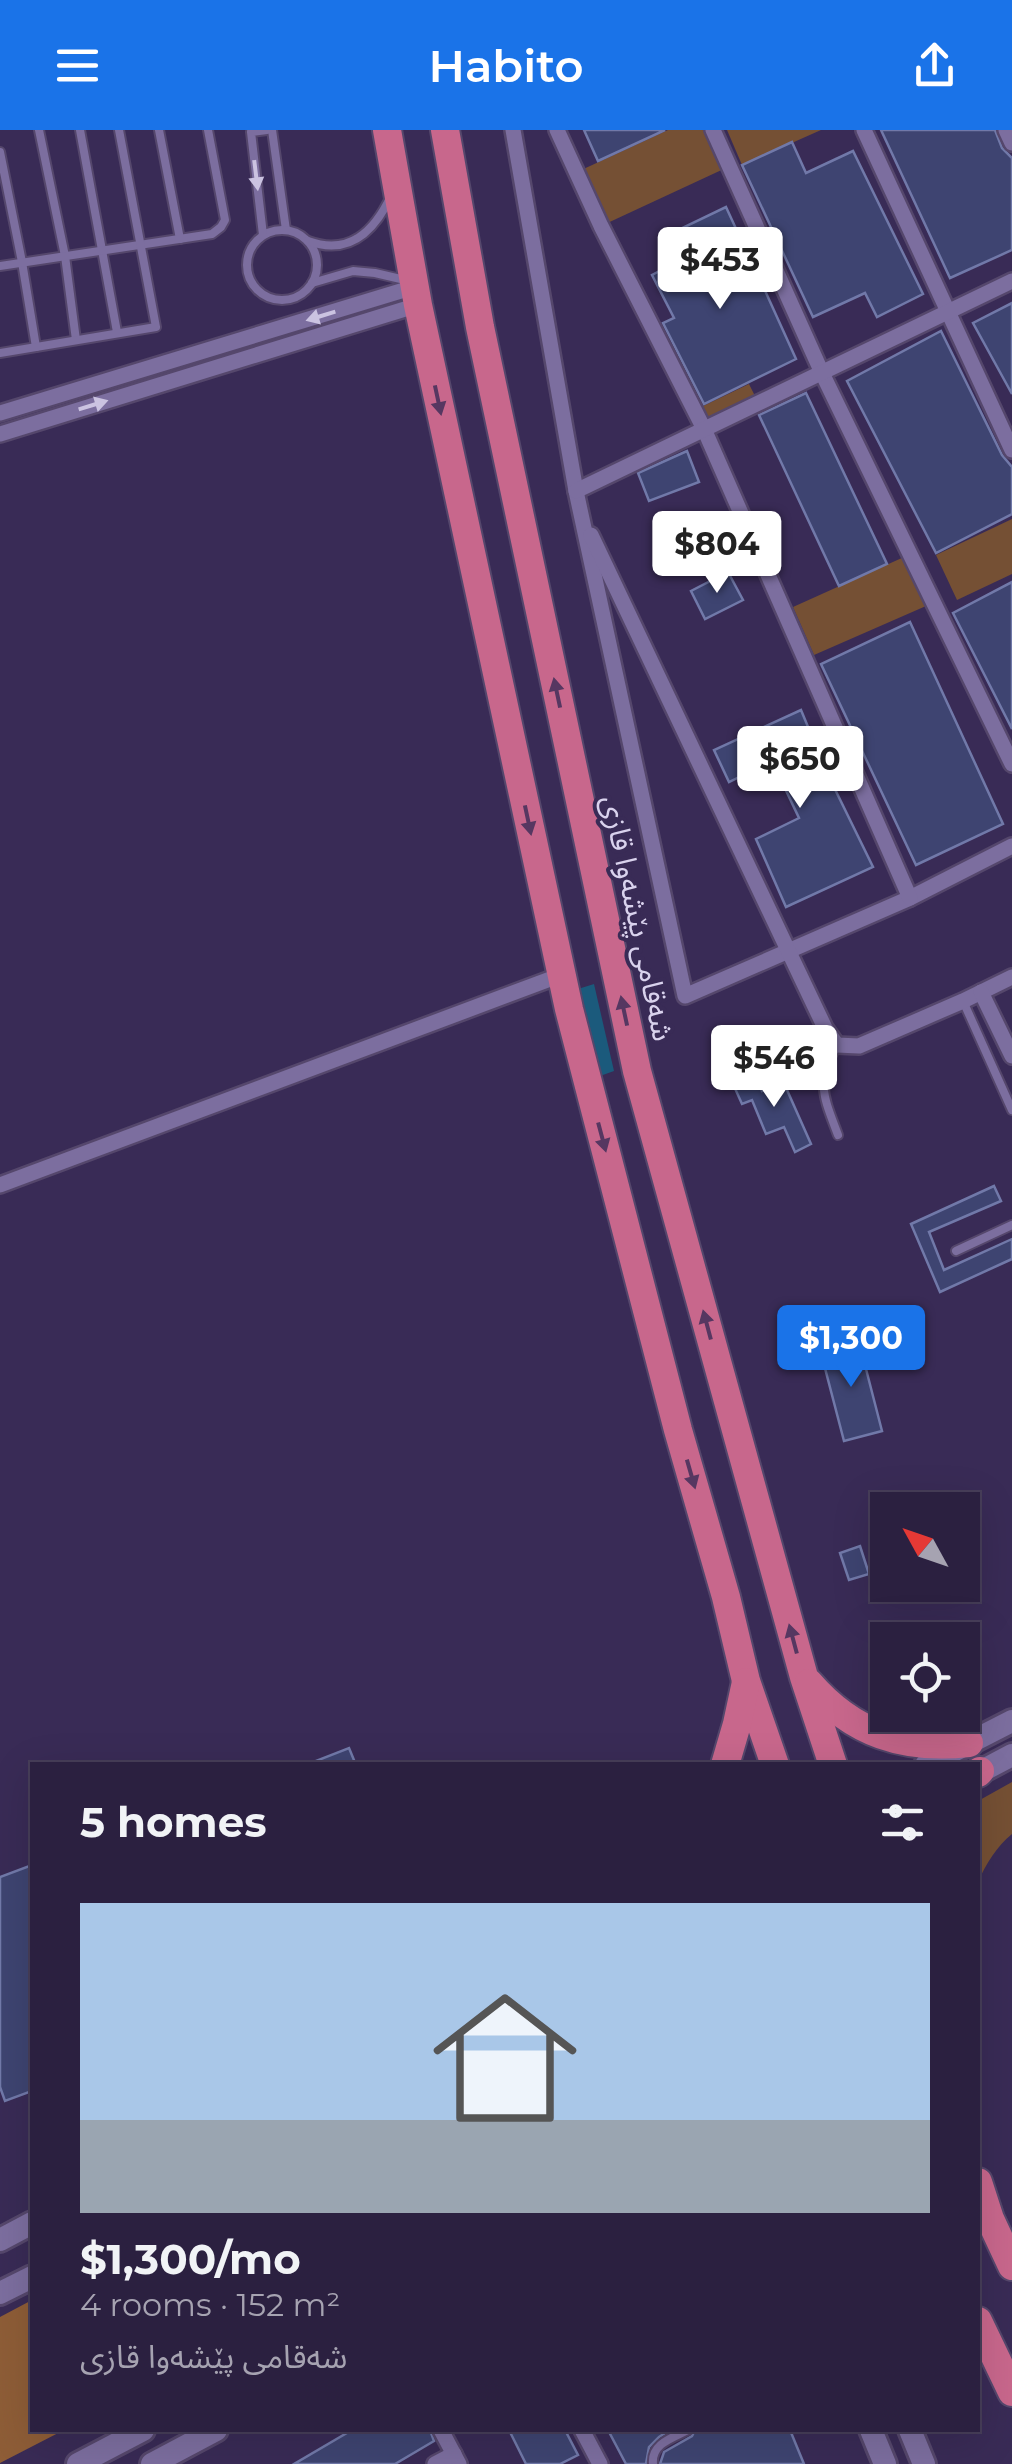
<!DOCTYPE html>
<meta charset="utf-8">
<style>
:root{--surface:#2b2040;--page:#332847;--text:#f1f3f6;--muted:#a6a3b1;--line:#473e59;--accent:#1a73e8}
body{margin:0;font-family:Montserrat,"Noto Sans Arabic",sans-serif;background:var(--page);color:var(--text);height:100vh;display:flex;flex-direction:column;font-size:38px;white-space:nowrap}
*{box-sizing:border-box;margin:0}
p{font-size:32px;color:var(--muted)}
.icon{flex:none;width:55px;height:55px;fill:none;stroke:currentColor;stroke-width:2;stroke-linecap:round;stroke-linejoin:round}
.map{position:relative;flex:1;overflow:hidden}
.side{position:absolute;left:30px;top:1632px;width:950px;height:670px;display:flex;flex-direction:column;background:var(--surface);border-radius:0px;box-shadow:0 10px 40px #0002,0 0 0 2px var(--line)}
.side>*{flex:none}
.needle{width:65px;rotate:310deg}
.tools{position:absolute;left:870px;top:1362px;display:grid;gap:20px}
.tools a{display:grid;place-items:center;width:110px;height:110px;border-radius:0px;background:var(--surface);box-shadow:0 10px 40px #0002,0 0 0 2px var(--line);font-size:50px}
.price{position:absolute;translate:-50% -85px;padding:0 22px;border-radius:10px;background:#fff;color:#222;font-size:32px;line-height:65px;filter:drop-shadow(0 2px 5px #0008)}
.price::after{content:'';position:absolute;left:50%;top:60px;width:30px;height:22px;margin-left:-15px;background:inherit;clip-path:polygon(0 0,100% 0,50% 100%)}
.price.selected{background:var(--accent);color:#fff}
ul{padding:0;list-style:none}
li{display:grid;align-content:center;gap:20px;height:530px;padding:0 50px}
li+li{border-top:2px solid var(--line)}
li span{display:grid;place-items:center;height:310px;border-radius:0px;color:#555}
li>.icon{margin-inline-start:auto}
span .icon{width:180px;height:180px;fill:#fffc;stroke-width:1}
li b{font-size:42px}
h2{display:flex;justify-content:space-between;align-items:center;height:120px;padding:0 50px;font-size:42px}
header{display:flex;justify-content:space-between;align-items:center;height:130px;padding:0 50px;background:var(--accent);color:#fff;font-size:45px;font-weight:600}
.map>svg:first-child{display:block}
.green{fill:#755034}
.forest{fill:#8e5d37}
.water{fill:#1b5a7c}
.building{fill:#3e4471;stroke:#7179a9;stroke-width:2.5}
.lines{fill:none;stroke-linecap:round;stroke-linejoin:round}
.lane-casing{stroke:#55476c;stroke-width:12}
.street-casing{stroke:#55476c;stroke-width:20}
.secondary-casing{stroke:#55476c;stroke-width:28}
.highway-casing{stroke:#55476c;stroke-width:32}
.lane{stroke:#7c6e9f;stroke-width:8}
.street{stroke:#7c6e9f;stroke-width:15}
.secondary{stroke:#7c6e9f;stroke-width:22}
.highway{stroke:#c8678c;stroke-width:28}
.oneway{fill:#cbc3e1}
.oneway2{fill:#563761}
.labels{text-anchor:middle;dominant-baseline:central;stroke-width:8;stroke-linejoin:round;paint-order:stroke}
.street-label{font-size:30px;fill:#d9d2ed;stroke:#392b56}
</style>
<header><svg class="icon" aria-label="menu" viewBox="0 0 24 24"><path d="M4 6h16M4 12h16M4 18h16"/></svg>Habito<svg class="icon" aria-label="share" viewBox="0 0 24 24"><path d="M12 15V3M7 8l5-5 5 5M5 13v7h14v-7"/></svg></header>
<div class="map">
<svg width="1012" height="2334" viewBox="0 0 1012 2334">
<rect width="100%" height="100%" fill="#392b56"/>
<g class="green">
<polygon points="668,0 711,0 728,37 601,96 577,42"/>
<polygon points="727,0 821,0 742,35"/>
<polygon points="681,236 701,277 749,254 755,266 701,292 676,238"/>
<polygon points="1012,389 1012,444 957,470 936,425"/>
<polygon points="904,427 926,476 814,525 793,477"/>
<path d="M1012,1652V1704C997,1716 986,1734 978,1752V1671Z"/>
</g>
<polygon class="forest" points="32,2170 32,2300 64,2300 0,2333 0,2187"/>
<polygon class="water" points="594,854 614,941 600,946 578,859"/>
<g class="building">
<polygon points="584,0 665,0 598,31"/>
<polygon points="881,0 995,0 1002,18 1012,28 1012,120 950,148"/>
<polygon points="792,12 806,43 853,21 923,164 877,187 865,163 813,187 742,35"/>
<polygon points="726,77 743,114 734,119 747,147 757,143 796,229 704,274 663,193 674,188 652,145 690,125 678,100"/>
<polygon points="1012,173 1012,264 973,193"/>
<polygon points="941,201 1002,325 1012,337 1012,384 936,423 847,251"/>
<polygon points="806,263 887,434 839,456 759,285"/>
<polygon points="687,321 699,352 649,371 638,343"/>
<polygon points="728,442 743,470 705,489 691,461"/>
<polygon points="1012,452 1012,599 953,483"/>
<polygon points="910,492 1003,694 916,735 821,534"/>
<polygon points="801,580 828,645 873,737 786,777 756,709 799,688 772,631 729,652 714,620"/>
<polygon points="755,945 762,961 783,951 811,1014 795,1022 784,997 766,1004 752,970 742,974 733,954"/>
<polygon points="994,1056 1001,1071 929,1102 944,1140 1012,1109 1012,1129 940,1162 911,1094"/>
<polygon points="858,1208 882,1301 844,1311 820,1219"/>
<polygon points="860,1416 869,1444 849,1450 840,1423"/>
<polygon points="349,1618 356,1635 308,1635 308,1634"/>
<polygon points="32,1735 32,1961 5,1971 0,1957 0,1747"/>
<polygon points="352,2300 430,2300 434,2311 395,2334 294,2334"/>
<polygon points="509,2300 565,2300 578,2325 560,2334 526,2334"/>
<polygon points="608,2300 670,2300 659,2307 649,2317 646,2334 626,2334"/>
<polygon points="695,2300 790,2300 804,2334 660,2334 664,2322 692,2306"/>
</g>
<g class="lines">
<defs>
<g id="lane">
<polyline points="39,0 65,126 76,210"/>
<polyline points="80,0 117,202"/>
<polyline points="159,0 180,109"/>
<polyline points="272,0 286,100"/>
<polyline points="0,22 22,132 36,217"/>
<circle cx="282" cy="135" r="35"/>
<polyline points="263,105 251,2 267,0"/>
<path d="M308,111C349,126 374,102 391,66"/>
<polyline points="0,136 212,104 221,97 225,90 208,0"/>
<polyline points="312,153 353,141 375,143 405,150"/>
<polyline points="0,223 156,197 119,0"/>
<polyline points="963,871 1012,980"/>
<path d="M837,915C816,954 823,965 838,1005"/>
<polyline points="956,1121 1012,1095"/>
<path d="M653,2334C651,2314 672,2308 688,2300"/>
</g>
<g id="street">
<polyline points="513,0 576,361 685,866 910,768 1012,716"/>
<polyline points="557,0 601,96 704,299 910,768"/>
<polyline points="713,0 822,243 1012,634"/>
<polyline points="864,0 1012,320"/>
<polyline points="1006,0 1012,13"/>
<polyline points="0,283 414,157"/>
<polyline points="0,304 418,175"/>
<polyline points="576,361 1012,151"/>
<polyline points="591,405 825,898 837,915 859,916 963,871 1012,847"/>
<polyline points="981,862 1012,926"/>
<polyline points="0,1055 561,845"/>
<polyline points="441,2300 459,2334"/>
<polyline points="582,2300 600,2334"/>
<polyline points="435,2334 454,2324"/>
</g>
<g id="secondary">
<polyline points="926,1635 1012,1591"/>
<polyline points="978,1643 1012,1625"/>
<polyline points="0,2110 32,2093"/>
<polyline points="0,2163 32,2147"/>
<polyline points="871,2300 885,2334"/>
<polyline points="910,2300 924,2334"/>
<polyline points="78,2334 143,2300"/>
<polyline points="152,2334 216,2300"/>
</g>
<g id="highway">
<polyline points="387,0 418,175 569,879 678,1300 726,1467 746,1551 775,1635"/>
<polyline points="445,0 480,197 637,941 804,1547 833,1635"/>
<path d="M809,1553C853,1604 904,1620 969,1613"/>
<polyline points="725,1635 737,1594 746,1552"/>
<polyline points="978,1643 980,1641"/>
<polyline points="978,2052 990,2089 1012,2136"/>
<polyline points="978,2191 1012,2262"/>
</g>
</defs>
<use href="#lane" class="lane-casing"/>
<use href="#street" class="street-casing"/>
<use href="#secondary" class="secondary-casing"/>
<use href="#highway" class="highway-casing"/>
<use href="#lane" class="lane"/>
<use href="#street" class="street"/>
<use href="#secondary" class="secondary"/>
<use href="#highway" class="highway"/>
</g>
<defs><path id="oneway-solid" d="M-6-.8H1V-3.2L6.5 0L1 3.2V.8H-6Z" transform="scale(2.5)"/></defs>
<g class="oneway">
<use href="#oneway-solid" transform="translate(256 45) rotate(83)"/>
<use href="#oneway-solid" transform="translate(321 186) rotate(163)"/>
<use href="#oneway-solid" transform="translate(93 275) rotate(-17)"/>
</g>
<g class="oneway2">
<use href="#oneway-solid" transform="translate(438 270) rotate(78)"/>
<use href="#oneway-solid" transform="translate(557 563) rotate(-102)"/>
<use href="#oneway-solid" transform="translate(528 690) rotate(78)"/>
<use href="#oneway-solid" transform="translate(624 881) rotate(-102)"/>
<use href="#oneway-solid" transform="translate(602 1007) rotate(75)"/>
<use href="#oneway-solid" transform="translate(707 1195) rotate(-105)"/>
<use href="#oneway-solid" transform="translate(691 1344) rotate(74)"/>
<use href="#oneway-solid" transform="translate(793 1509) rotate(-105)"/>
</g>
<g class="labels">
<g class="street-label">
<text transform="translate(638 788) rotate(78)">شەقامی پێشەوا قازی</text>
</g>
</g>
</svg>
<div class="tools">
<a><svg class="needle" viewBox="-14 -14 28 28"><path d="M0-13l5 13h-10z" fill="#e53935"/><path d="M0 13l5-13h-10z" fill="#a6a3b1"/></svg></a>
<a><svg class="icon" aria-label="locate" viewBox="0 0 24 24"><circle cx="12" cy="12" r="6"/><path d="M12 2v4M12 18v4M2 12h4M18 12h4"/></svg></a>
</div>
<b class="price" style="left:720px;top:182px">$453</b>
<b class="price" style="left:717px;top:466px">$804</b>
<b class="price" style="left:800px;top:681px">$650</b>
<b class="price" style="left:774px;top:980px">$546</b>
<b class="price selected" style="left:851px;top:1260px">$1,300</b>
<section class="side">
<h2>5 homes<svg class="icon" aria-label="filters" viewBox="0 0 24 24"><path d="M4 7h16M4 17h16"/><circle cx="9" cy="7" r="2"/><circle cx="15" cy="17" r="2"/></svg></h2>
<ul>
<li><span style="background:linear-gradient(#a9c7e8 70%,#9aa5b1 0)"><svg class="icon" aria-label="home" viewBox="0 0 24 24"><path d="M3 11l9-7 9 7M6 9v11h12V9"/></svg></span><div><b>$1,300/mo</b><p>4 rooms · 152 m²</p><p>شەقامی پێشەوا قازی</p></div></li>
</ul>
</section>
</div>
